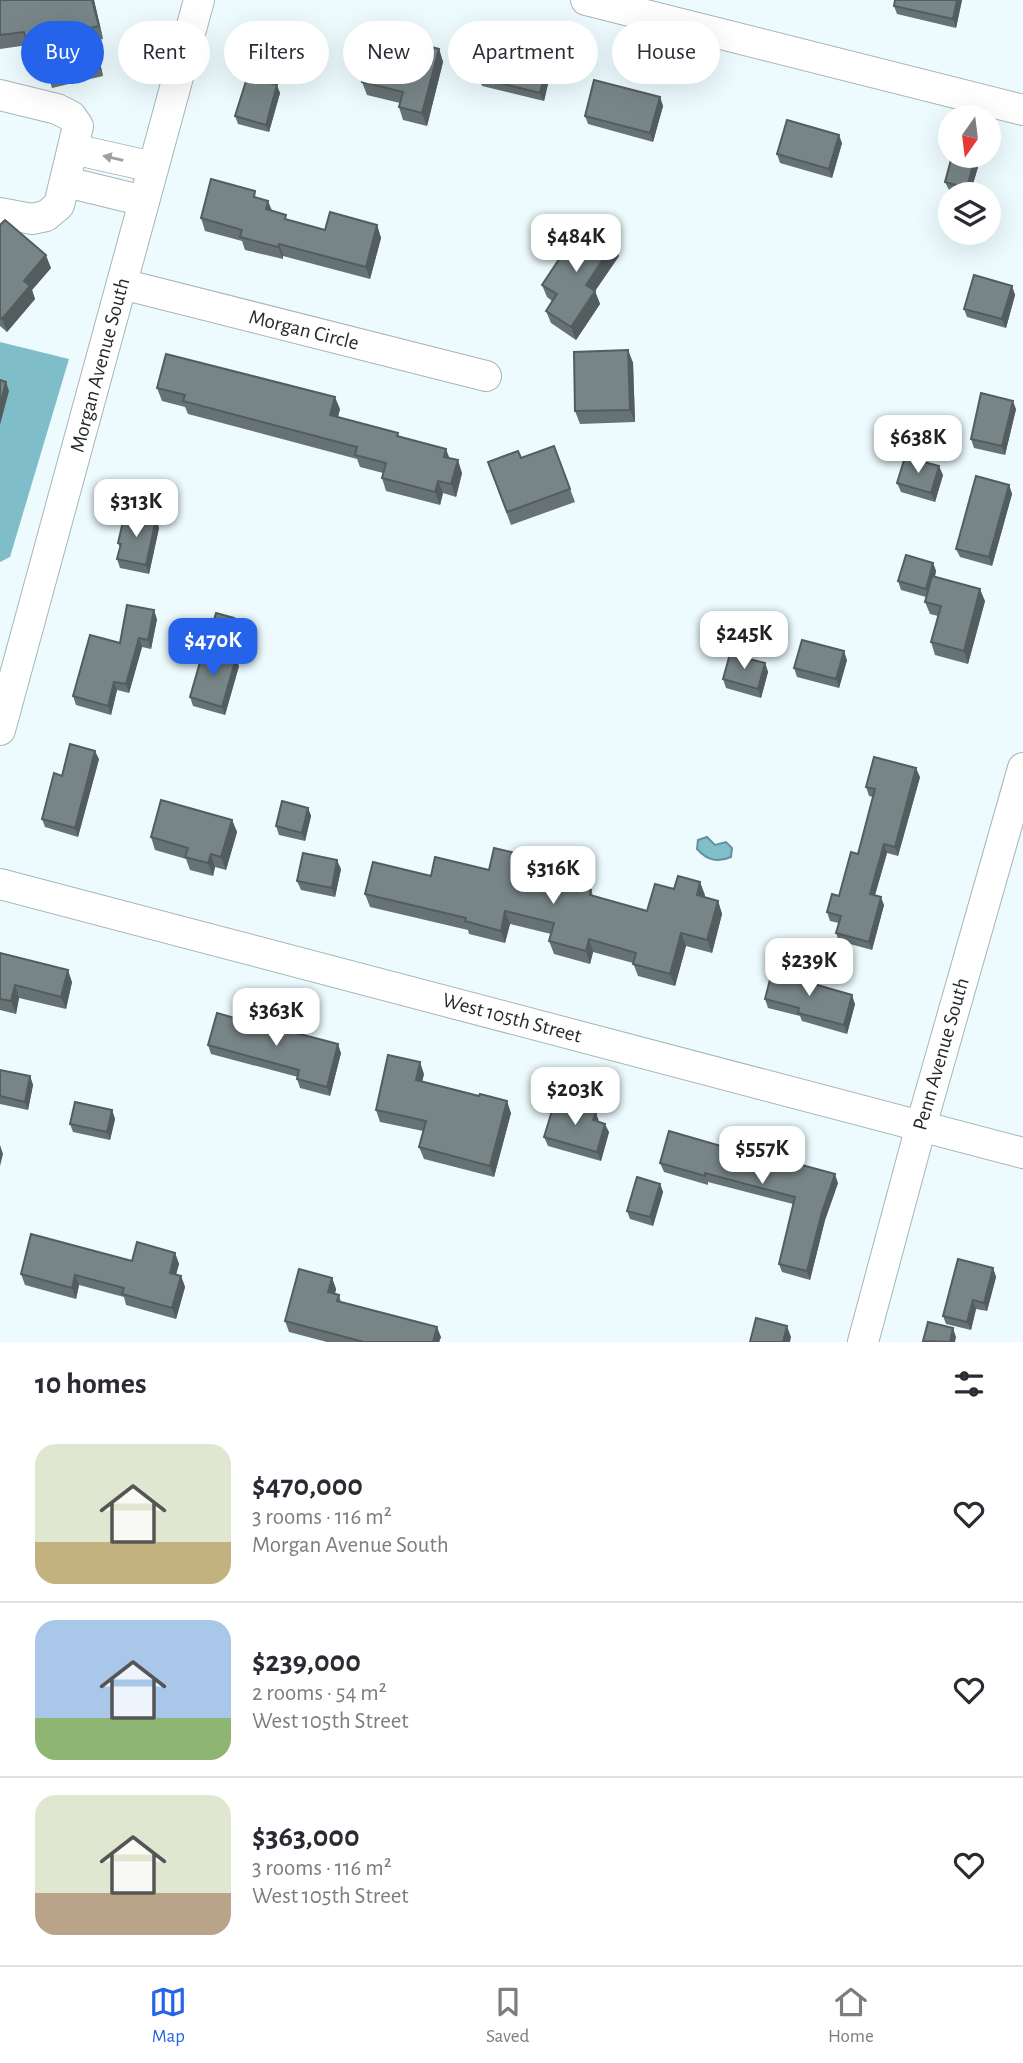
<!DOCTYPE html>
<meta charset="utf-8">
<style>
:root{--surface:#fff;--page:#f7f7f7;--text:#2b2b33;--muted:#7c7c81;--line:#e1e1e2;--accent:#2563eb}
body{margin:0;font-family:"Alegreya Sans",sans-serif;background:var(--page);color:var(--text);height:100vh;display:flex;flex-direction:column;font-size:26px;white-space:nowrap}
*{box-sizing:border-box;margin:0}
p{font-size:23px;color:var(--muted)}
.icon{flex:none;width:38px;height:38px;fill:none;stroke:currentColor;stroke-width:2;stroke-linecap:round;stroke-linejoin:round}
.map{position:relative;height:1342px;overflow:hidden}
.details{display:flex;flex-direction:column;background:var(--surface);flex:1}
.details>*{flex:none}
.banner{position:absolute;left:21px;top:21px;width:982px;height:63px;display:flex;gap:14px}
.needle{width:46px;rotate:194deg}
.fabs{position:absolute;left:938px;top:105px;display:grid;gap:14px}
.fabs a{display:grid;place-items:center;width:63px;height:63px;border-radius:50%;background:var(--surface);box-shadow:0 7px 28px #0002;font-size:35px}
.price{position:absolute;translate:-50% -60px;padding:0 16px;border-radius:14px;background:#fff;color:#222;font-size:23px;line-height:46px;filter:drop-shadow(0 2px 4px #0008)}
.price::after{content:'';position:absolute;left:50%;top:42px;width:21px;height:16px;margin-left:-10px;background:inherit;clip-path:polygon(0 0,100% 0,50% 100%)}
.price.active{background:var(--accent);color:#fff}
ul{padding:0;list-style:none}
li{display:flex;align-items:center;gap:21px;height:175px;padding:0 35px}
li+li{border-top:2px solid var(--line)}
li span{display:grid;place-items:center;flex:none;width:196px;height:140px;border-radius:21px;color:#555}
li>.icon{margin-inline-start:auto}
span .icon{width:84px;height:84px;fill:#fffc;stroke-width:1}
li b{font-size:30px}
h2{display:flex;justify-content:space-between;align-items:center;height:84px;padding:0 35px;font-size:30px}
.chip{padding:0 24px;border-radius:32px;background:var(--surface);box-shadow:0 7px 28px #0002;font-size:24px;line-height:63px}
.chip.active{background:var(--accent);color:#fff}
.tabs{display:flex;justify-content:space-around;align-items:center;height:98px;border-top:2px solid var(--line);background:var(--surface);font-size:19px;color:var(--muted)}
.tabs a{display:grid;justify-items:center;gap:4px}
.tabs .active{color:var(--accent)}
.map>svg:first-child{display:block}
.forest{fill:#7fbdc9}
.water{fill:#80beca;stroke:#65929a;stroke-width:2}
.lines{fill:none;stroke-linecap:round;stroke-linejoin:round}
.minor-casing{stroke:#a8b5b7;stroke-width:32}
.minor{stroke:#fff;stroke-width:30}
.wall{fill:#677274}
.shaded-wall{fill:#545d5e}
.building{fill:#788587;stroke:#545d5e;stroke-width:2}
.oneway{fill:#9d9fa0}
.labels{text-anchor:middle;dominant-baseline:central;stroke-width:5;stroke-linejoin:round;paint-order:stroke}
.street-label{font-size:21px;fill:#252a2b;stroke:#fff}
</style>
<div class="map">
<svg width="1023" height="1342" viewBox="0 0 1023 1342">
<rect width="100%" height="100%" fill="#edfbfe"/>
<polygon class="forest" points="0,342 69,359 10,557 0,562"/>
<path class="water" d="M707,837L715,845L726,842L732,848L731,857C717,863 707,860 697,849L698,840Z"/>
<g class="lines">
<defs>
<g id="minor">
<polyline points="586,0 1023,110"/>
<polyline points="0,95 57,109 71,116 78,126 59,205 46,216 32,219 0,213"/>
<polyline points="73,149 153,167"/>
<polyline points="66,182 144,201"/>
<polyline points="122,284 486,376"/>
<polyline points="0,730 199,0"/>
<polyline points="0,884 1023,1153"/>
<polyline points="863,1342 921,1126 1023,768"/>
</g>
</defs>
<use href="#minor" class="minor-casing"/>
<use href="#minor" class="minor"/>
</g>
<g class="wall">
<polygon points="0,0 94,0 103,39 95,41 103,76 52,88 48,75 42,49 30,51 28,45 0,49"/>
<polygon points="895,0 962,0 956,28 897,14 894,6"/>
<polygon points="439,49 443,62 427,126 403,120 399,107 400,103 367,95 362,82"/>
<polygon points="506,58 548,62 551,71 544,101 482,86 479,78"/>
<polygon points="277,72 274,84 280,93 269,132 238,124 235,116"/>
<polygon points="660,97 663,106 653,142 588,124 585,116"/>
<polygon points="842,143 832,178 780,163 777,154"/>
<polygon points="975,158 978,167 970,194 962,194 949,190 945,182"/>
<polygon points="258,198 272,211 288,220 325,230 377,225 381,238 370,279 283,256 283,259 245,250 242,241 205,231 201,218"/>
<polygon points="0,225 51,268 32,290 35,299 7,332 0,326"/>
<polygon points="619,256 595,291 600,304 576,340 551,323 546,311 552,301 547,297 542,285"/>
<polygon points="1012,286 1015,295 1006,328 967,317 964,309"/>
<polygon points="628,350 633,363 635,422 580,424 575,411"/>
<polygon points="157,388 340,409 338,417 398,433 399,437 449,458 462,473 456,497 443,493 440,505 386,491 382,478 383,473 360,467 357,459 188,414 185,407 162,401"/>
<polygon points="1016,409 1005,455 974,448 971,439"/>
<polygon points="554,446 575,502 511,525 488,462 521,458"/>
<polygon points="943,475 935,502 901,492 897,483"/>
<polygon points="1009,485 1012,494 992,566 960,557 956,549"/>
<polygon points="156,519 159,528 149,574 120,568 117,559 120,548 118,543"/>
<polygon points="933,563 936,571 935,577 985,601 968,664 935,655 931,642 938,616 930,614 925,602 926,597 901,590 898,581"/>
<polygon points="157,619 151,649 142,647 129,693 117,690 111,715 76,705 73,696 120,643"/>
<polygon points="236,623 229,647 210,641 209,637"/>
<polygon points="847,660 839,688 797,677 794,668"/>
<polygon points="765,663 768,672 761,698 726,688 723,679"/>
<polygon points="239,666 225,715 193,706 190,697"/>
<polygon points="99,759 78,837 45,827 42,819 62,776"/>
<polygon points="920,777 898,856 887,853 875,895 884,905 872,950 839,941 836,933 839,923 830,921 827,912 839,896 858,854 873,797 869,796 866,787"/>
<polygon points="308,808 311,816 305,841 279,835 276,826"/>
<polygon points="232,820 237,832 226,870 215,867 213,876 190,870 186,859 155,850 151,837"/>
<polygon points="524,867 522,873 591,890 593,896 647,911 674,889 705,895 704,898 718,901 722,914 712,953 686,946 675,986 638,976 633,963 593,952 590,964 554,954 549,941 551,934 510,924 505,943 469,934 468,930 370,907 365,894 431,876"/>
<polygon points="341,869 335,897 301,890 297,881"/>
<polygon points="0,953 72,982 66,1009 19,998 16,1014 0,1010"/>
<polygon points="765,999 855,1004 847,1034 802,1021 800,1016 768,1008"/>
<polygon points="287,1033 341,1053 330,1096 300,1088 297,1079 298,1077 211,1054 208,1045"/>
<polygon points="0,1070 30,1076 33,1085 28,1110 0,1104"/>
<polygon points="424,1074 422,1081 511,1113 494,1177 424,1159 419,1147 423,1131 380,1122 376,1110"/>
<polygon points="112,1110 115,1119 110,1140 73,1132 70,1124"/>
<polygon points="599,1122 609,1132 601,1161 548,1146 544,1137"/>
<polygon points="660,1163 838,1183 825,1220 810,1280 782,1272 779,1264 793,1204 708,1182 708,1185 664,1172"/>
<polygon points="660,1184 663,1192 653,1226 630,1219 627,1211"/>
<polygon points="175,1253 179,1264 176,1275 181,1276 185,1287 176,1319 126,1305 124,1297 79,1285 76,1299 25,1285 21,1274 132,1261"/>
<polygon points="993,1268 996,1277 987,1311 976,1309 971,1330 946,1324 943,1316"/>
<polygon points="332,1278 336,1289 335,1294 339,1295 341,1302 441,1337 439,1342 327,1342 289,1332 285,1321"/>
</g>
<g class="shaded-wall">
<polygon points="92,0 94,0 103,39 99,26"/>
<polygon points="957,0 962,0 956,28 953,19"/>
<polygon points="90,28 95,41 103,76 98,63"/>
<polygon points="439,49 443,62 427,126 422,113"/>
<polygon points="548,62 551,71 544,101 540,93"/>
<polygon points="275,65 277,72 273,90 270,83"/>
<polygon points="277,85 280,93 269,132 266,125"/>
<polygon points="660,97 663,106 653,142 650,133"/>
<polygon points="839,135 842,143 832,178 829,169"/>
<polygon points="975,158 978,167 970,194 969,194 967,188"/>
<polygon points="268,201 273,213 266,209"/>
<polygon points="377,225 381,238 370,279 366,267"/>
<polygon points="614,243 619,256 595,291 600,304 576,340 571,327 586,285"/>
<polygon points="279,244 283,256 283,259 278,247"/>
<polygon points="46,255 51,268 32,290 35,299 7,332 2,319 24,281"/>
<polygon points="1012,286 1015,295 1006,328 1002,319"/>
<polygon points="628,350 633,363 635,422 630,410"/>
<polygon points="6,382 9,391 0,425 0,405"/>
<polygon points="335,397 340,409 335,428 330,415"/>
<polygon points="1013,401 1016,409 1005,455 1002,446"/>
<polygon points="446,449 451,462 444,457"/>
<polygon points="458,460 462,473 456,497 451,484"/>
<polygon points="939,466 943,475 935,502 931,493"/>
<polygon points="438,481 443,493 440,505 435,492"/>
<polygon points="1009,485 1012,494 992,566 989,557"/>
<polygon points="156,519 159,528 149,574 146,565"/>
<polygon points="933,563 936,571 929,598 926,589"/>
<polygon points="980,589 985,601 968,664 964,651"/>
<polygon points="154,610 157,619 151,649 148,640"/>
<polygon points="234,618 236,623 229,647 227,642"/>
<polygon points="139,638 142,647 129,693 126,684"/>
<polygon points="844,651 847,660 839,688 836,679"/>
<polygon points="236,658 239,666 225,715 222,707"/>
<polygon points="765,663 768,672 761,698 758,689"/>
<polygon points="114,682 117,690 111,715 108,706"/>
<polygon points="95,751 99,759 78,837 75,828"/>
<polygon points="916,768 920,777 898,856 895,847"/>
<polygon points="308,808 311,816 305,841 302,833"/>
<polygon points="232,820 237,832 226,870 221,857"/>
<polygon points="884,844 887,853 873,902 870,894"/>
<polygon points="211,854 215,867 213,876 208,863"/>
<polygon points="519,854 524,867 519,884 515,871"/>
<polygon points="337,860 341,869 335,897 332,888"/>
<polygon points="700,882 705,895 701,908 697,895"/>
<polygon points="881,897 884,905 872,950 869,942"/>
<polygon points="718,901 722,914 712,953 707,940"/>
<polygon points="505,911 510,924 505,943 501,931"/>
<polygon points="681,933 686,946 675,986 670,974"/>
<polygon points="589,939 593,952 590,964 586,951"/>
<polygon points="68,970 72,982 66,1009 61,997"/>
<polygon points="15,985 19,998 16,1014 11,1001"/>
<polygon points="852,995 855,1004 847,1034 844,1025"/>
<polygon points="338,1044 341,1053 330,1096 327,1087"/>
<polygon points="420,1062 424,1074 420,1091 416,1080"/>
<polygon points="30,1076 33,1085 28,1110 25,1102"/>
<polygon points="507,1101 511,1113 494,1177 490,1166"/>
<polygon points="112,1110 115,1119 110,1140 107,1132"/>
<polygon points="596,1113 599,1121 593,1120"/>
<polygon points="605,1124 609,1132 601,1161 597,1152"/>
<polygon points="0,1145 3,1154 0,1166"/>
<polygon points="835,1174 838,1183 825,1220 810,1280 807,1271 822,1212"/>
<polygon points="660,1184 663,1192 653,1226 650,1217"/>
<polygon points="175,1253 179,1264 173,1284 170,1273"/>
<polygon points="993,1268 996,1277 987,1311 984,1303"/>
<polygon points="75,1275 79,1285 76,1299 72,1288"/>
<polygon points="181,1276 185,1287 176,1319 172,1308"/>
<polygon points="332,1278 336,1289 332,1303 328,1292"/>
<polygon points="973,1300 976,1309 971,1330 967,1322"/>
<polygon points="787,1326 791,1337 790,1342 783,1342"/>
<polygon points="437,1327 441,1337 439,1342 433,1342"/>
<polygon points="953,1328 956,1337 955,1342 950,1342"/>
</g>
<g class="building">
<polygon points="0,0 92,0 99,26 90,28 98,63 48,75 39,36 26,39 24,32 0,35"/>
<polygon points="895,0 957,0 953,19 894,6"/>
<polygon points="375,32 439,49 422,113 399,107 403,92 362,82"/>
<polygon points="485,53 506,58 507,53 548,62 540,93 479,78"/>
<polygon points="253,59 275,65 270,83 277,85 266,125 235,116"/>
<polygon points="594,80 660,97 650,133 585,116"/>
<polygon points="787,120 839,135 829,169 777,154"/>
<polygon points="952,156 967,156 975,158 967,188 945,182"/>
<polygon points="211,179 255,191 254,197 268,201 266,209 286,215 285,219 325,230 330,212 377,225 366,267 279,244 278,247 240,237 242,230 201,218"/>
<polygon points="5,220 46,255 24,281 30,286 2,319 0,317 0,225"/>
<polygon points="583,223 614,243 586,285 595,291 571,327 546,311 557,294 542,285"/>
<polygon points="974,275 1012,286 1002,319 964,309"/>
<polygon points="628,350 630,410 575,411 574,352"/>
<polygon points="166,354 335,397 330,415 398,433 397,436 446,449 444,457 458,460 451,484 438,481 435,492 382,478 386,463 355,455 357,447 183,401 185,395 157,388"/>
<polygon points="0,380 6,382 0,405"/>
<polygon points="981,393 1013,401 1002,446 971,439"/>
<polygon points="554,446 570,489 507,512 488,462 518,451 521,458"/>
<polygon points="905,457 939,466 931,493 897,483"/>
<polygon points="976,476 1009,485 989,557 956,549"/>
<polygon points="125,513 156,519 146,565 117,559 121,544 118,543"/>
<polygon points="906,555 933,563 926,589 898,581"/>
<polygon points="932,576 980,589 964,651 931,642 941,606 925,602"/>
<polygon points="127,605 154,610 148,640 139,638 126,684 114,682 108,706 73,696 90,635 120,643"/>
<polygon points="216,613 234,618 227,642 209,637"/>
<polygon points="802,640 844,651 836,679 794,668"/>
<polygon points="204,648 236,658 222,707 190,697"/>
<polygon points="730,654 765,663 758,689 723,679"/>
<polygon points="70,744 95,751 75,828 42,819 54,773 62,776"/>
<polygon points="874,757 916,768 895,847 884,844 870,894 881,897 869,942 836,933 841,916 827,912 832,894 839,896 851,852 858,854 875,789 866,787"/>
<polygon points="161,800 232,820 221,857 211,854 208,863 185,857 188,848 151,837"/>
<polygon points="282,801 308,808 302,833 276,826"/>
<polygon points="494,848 519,854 515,871 591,890 590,895 647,911 655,884 674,889 678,876 700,882 697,895 718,901 707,940 681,933 670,974 633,964 636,953 589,939 586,951 549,941 554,923 505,911 501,931 465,921 466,918 365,894 373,862 431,876 435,857 489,870"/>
<polygon points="303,853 337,860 332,888 297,881"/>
<polygon points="0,953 68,970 61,997 15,985 11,1001 0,999"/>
<polygon points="772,972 852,995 844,1025 798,1013 799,1008 765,999"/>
<polygon points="217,1013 287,1033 288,1031 338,1044 327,1087 297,1079 299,1070 208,1045"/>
<polygon points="388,1055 420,1062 416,1080 479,1096 480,1094 507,1101 490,1166 419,1147 426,1121 376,1110"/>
<polygon points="0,1070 30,1076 25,1102 0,1096"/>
<polygon points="555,1101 596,1113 593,1120 605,1124 597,1152 544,1137"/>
<polygon points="75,1102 112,1110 107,1132 70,1124"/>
<polygon points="669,1131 745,1153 746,1150 835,1174 822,1212 807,1271 779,1264 795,1197 705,1173 705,1176 660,1163"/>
<polygon points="637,1177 660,1184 650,1217 627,1211"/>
<polygon points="31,1234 132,1261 137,1242 175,1253 170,1273 181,1276 172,1308 122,1294 124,1288 75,1275 72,1288 21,1274"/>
<polygon points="958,1259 993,1268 984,1303 973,1300 967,1322 943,1316"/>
<polygon points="299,1269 332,1278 328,1292 339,1295 337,1301 437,1327 433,1342 364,1342 285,1321"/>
<polygon points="756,1318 787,1326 783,1342 750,1342"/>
<polygon points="928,1322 953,1328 950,1342 923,1341"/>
</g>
<defs><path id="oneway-solid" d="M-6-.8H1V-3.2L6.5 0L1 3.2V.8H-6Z" transform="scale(1.75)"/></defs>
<use class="oneway" href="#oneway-solid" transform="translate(113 158) rotate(-167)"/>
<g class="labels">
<g class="street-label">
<text transform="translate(304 330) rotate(14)">Morgan Circle</text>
<text transform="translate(100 365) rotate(-75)">Morgan Avenue South</text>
<text transform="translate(512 1018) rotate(15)">West 105th Street</text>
<text transform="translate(941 1054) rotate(-74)">Penn Avenue South</text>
</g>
</g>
</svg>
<div class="fabs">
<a><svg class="needle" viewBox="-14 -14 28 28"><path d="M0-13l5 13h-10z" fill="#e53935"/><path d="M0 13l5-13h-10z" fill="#7c7c81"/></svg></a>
<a><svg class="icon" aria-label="layers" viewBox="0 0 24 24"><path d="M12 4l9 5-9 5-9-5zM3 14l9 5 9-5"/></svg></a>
</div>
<b class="price" style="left:576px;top:274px">$484K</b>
<b class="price" style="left:918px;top:475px">$638K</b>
<b class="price" style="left:136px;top:539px">$313K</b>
<b class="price" style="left:744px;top:671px">$245K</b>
<b class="price active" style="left:213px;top:678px">$470K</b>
<b class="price" style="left:553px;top:906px">$316K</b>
<b class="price" style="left:809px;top:998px">$239K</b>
<b class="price" style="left:276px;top:1048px">$363K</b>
<b class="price" style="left:575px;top:1127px">$203K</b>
<b class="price" style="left:762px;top:1186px">$557K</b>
<div class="banner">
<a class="chip active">Buy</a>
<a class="chip">Rent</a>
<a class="chip">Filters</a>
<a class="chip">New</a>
<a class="chip">Apartment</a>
<a class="chip">House</a>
</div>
</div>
<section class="details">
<h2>10 homes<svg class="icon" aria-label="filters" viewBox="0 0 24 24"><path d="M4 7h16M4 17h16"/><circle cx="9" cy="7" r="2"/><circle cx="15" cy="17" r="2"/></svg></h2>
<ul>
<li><span style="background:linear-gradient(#dfe7d0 70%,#c2b280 0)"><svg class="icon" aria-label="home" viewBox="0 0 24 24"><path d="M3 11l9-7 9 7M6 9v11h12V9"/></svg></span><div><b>$470,000</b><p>3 rooms · 116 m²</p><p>Morgan Avenue South</p></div><svg class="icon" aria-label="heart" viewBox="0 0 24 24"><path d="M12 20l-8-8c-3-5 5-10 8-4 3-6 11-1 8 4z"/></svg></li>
<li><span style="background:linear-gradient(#a9c7e8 70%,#8fb573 0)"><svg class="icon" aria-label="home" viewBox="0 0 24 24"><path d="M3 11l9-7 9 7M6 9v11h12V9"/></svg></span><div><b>$239,000</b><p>2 rooms · 54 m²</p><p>West 105th Street</p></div><svg class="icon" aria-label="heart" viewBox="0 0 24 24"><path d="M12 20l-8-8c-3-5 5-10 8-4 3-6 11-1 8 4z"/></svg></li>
<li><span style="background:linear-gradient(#dfe7d0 70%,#b9a48a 0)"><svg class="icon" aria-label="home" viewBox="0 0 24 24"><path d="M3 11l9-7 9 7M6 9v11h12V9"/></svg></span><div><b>$363,000</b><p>3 rooms · 116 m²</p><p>West 105th Street</p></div><svg class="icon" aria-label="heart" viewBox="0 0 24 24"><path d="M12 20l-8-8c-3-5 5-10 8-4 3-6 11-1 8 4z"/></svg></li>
</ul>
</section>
<nav class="tabs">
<a class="active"><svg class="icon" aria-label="map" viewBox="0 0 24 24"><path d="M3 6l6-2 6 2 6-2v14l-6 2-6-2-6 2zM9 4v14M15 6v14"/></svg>Map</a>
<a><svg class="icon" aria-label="saved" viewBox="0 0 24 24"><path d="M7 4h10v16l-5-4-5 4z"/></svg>Saved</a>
<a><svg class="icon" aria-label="home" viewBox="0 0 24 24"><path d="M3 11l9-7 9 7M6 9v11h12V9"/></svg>Home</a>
</nav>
